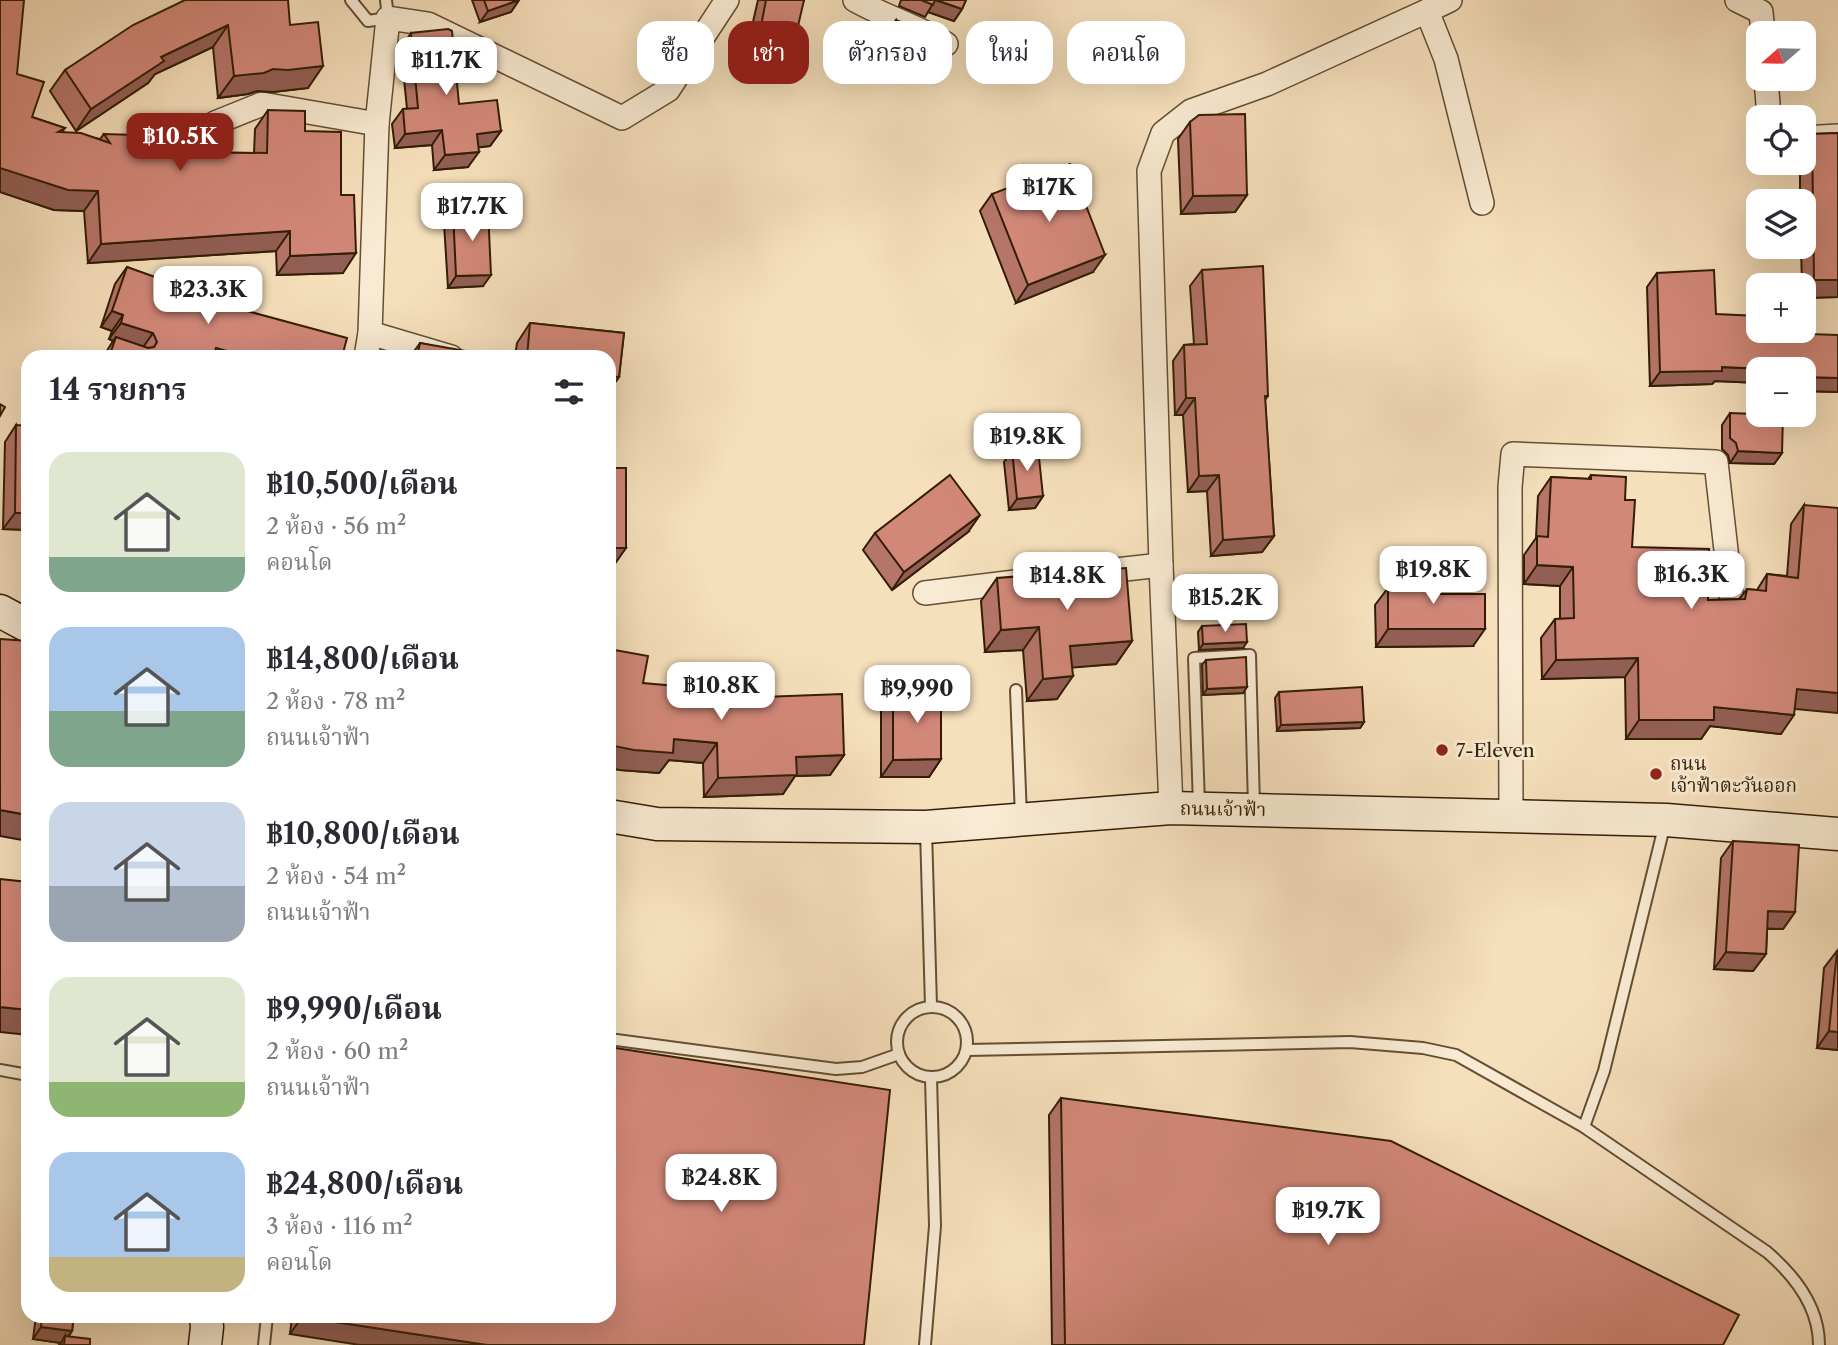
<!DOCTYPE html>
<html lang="th">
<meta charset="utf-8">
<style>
:root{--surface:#fff;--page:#f7f7f7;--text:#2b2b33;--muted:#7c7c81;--accent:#8f2418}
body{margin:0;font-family:"Libre Caslon Text","Noto Serif Thai",serif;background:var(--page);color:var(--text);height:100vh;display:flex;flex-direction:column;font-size:26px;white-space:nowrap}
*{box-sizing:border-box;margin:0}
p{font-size:23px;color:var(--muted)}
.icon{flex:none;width:38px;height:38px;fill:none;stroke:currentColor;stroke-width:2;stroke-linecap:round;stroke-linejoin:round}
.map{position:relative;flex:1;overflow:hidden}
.panel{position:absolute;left:21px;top:350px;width:595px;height:973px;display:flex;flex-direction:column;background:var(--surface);border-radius:21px;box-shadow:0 7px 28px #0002}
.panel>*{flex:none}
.top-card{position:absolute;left:637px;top:21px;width:665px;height:63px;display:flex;gap:14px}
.needle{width:46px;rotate:250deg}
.controls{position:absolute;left:1746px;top:21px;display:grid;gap:14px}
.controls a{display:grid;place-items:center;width:70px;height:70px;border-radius:14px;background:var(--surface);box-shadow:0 7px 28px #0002;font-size:35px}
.price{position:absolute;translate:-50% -60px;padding:0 16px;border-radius:14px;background:#fff;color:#222;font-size:23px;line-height:46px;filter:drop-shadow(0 2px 4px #0008)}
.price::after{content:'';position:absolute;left:50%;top:42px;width:21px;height:16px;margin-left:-10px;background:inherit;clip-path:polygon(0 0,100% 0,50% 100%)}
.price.on{background:var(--accent);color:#fff}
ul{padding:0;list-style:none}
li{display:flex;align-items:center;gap:21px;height:175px;padding:0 28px}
li span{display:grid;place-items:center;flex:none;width:196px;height:140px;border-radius:21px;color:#555}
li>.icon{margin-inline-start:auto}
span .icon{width:84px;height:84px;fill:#fffc;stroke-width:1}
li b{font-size:30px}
h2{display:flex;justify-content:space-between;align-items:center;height:84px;padding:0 28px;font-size:30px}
.pill{padding:0 24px;border-radius:21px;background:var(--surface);box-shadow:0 7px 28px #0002;font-size:24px;line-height:63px}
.pill.on{background:var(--accent);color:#fff}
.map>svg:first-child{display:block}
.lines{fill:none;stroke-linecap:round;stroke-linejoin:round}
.lane-casing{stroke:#644e34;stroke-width:14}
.street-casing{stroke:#644e34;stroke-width:26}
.secondary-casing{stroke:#331d06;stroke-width:35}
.lane{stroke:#f9ebd3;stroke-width:10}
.street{stroke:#f9ebd3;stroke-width:23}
.secondary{stroke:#f9ebd3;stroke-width:32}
.wall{fill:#b57568;stroke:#331d06;stroke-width:2}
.shaded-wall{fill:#935f55;stroke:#331d06;stroke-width:2}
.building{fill:#d28879;stroke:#331d06;stroke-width:2}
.poi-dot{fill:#8f2418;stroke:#f9ebd3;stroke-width:2.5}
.labels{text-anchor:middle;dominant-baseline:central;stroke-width:6;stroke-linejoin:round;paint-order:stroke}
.poi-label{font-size:19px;fill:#331d06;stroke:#f9ebd3;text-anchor:start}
.street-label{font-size:19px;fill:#331d06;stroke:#f9ebd3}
</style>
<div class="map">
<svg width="1838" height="1345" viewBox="0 0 1838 1345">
<rect width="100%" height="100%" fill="#f6e0bc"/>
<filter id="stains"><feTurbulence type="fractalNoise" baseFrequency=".00286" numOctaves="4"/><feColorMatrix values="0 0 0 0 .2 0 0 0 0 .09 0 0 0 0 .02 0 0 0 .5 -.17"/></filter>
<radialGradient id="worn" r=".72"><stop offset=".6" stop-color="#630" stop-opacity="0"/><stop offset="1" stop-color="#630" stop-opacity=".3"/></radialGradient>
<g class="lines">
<defs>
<g id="lane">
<polyline points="351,0 368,21 388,18 386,0"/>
<polyline points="1016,690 1021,817"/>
<polyline points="1199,805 1194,658 1250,655 1254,806"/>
<polyline points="926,830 931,1006"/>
<circle cx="932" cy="1042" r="35"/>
<polyline points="609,1039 836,1069 862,1067 899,1054"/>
<path d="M967,1050L1350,1042L1423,1048L1456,1055L1584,1127L1767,1252C1795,1276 1819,1306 1819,1345"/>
<polyline points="0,1070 28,1075"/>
<polyline points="1584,1127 1604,1071 1665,823"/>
<polyline points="264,1345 267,1316"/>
<polyline points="925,1345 935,1226 931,1078"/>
</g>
<g id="street">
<path d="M855,0C885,17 917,26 946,44"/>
<polyline points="1450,0 1427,11 1446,59 1482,203"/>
<polyline points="1737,0 1761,12 1763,33"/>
<polyline points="1766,79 1769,117"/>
<polyline points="215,123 262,104 377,124"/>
<polyline points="1804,138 1838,136"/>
<polyline points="370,333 451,357"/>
<polyline points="366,357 370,333 377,124 388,18 428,24 622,118 668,90 727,0"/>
<polyline points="1098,572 1161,565"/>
<polyline points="925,593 1022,581"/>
<polyline points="1171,808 1161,565 1149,171 1163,133 1191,111 1267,84 1427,11"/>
<polyline points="1511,816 1510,487 1513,454 1716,462 1731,594"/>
</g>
<g id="secondary">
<polyline points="0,611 28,626"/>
<polyline points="609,816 657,824 926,827 1171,808 1666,820 1838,834"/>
<polyline points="205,1345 207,1327 206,1316"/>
</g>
</defs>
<use href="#lane" class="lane-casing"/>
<use href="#street" class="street-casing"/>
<use href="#secondary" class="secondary-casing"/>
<use href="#lane" class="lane"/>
<use href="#street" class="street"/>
<use href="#secondary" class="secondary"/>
</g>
<g class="wall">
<polygon points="0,0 17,74 32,117 65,128 62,132 100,139 104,134 172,152 254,153 255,129 268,110 305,131 341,195 343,273 277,275 276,251 88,263 84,211 54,210 0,192"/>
<polygon points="185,0 290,25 308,88 273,92 257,91 248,94 218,98 213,47 155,74 148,83 76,131 50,91 65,70"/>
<polygon points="472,0 519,0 511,12 480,22"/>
<polygon points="758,0 804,0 783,56 747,48"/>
<polygon points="901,0 966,0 962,9 954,21 928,12 925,17 899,6"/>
<polygon points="896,20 904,72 896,83 871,72 888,31"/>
<polygon points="411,33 459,104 501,131 490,146 478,147 468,167 434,170 432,145 395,148 392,124 403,109 407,109 401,48"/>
<polygon points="1190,122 1247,195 1235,212 1181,214 1178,139"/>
<polygon points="1838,133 1838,297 1804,298 1804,285 1802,285 1801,247 1804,247 1804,201 1800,201 1800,163 1804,163 1804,145 1812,134"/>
<polygon points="992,194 1093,272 1016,303 980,211"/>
<polygon points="453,211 483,286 448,288 444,223"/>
<polygon points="127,267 199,298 342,357 103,357 113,341 109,339 112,331 101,327 115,284"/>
<polygon points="1202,270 1268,396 1265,400 1274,536 1262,552 1211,556 1207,491 1188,492 1183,415 1175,415 1173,361 1184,345 1194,344 1190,286"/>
<polygon points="1657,273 1716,314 1780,333 1838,392 1804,391 1804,369 1759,369 1759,383 1715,381 1712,384 1650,386 1647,287"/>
<polygon points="530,323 624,333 619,377 609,391 609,357 515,357 517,343"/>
<polygon points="420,343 482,357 410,357"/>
<polygon points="1730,413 1782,453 1774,464 1730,463 1728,455 1722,449 1722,425"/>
<polygon points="16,425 28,530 3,529 5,442"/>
<polygon points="1012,450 1043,496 1035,508 1009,510 1004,462"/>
<polygon points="1591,475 1625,500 1632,547 1708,600 1739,599 1747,589 1757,590 1767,574 1787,576 1791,524 1804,505 1795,709 1781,734 1710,726 1701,739 1626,739 1625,677 1542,679 1541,638 1555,619 1560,619 1560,586 1524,584 1524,555 1536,538 1538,496 1551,477 1588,479"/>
<polygon points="968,532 892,590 863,550 875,533"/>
<polygon points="1411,569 1473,646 1376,647 1375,605 1388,588 1399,588 1399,586"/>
<polygon points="997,578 1132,641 1116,664 1072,667 1057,699 1027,701 1023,650 985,652 981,601"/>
<polygon points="1202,626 1243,648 1199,650 1198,632"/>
<polygon points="609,649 643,683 709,699 844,755 830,775 795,776 783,794 704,797 703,763 669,760 659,773 620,770 609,768"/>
<polygon points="1206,660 1243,693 1203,695 1202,665"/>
<polygon points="893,691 941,759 929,777 881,777 881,709"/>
<polygon points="1279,692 1364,722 1360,728 1277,731 1275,698"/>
<polygon points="1733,841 1795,912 1783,929 1767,929 1766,954 1753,971 1714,969 1721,858"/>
<polygon points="1837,951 1838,1050 1817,1048 1824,968"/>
<polygon points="1061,1098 1723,1345 1052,1345 1049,1115"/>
<polygon points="36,1316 74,1316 72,1331 68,1337 90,1345 59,1345 61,1343 33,1339"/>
<polygon points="292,1316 609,1316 290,1334"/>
</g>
<g class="shaded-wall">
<polygon points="519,0 511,12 480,22 488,11"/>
<polygon points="935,0 962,9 954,21 928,12"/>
<polygon points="228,25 213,47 155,74 148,83 76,131 91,109 161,57"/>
<polygon points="760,31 795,39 783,56 747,48"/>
<polygon points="323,66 308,88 273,92 257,91 248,94 218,98 234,76 273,69"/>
<polygon points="442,130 432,145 395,148 405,134"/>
<polygon points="501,131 490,146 466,149 477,134"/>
<polygon points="479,152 468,167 434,170 445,155"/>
<polygon points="0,168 98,191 84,211 54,210 0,192"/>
<polygon points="1247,195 1235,212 1181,214 1193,196"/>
<polygon points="290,231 276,251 88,263 101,244"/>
<polygon points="356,253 343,273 277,275 290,256"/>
<polygon points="1105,255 1093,272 1016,303 1028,285"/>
<polygon points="491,275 483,286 448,288 456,276"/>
<polygon points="1814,280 1838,280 1838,297 1804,298 1804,294"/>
<polygon points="112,311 123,315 112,331 101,327"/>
<polygon points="121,323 153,333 141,350 116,337 113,341 109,339"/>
<polygon points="216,348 249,357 210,357"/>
<polygon points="1722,367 1759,369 1759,383 1715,381 1712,384 1650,386 1660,372"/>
<polygon points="609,376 619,377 609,391"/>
<polygon points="1804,377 1838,378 1838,392 1804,391"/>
<polygon points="1186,398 1195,398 1183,415 1175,415"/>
<polygon points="1738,451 1782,453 1774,464 1730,463"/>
<polygon points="1219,475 1207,491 1188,492 1199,476"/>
<polygon points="1043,496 1035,508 1009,510 1017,499"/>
<polygon points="15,513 28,513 28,530 3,529"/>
<polygon points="980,515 968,532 892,590 904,572"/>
<polygon points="1274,536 1262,552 1211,556 1223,540"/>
<polygon points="609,548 626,548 614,565 609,565"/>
<polygon points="1537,565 1573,567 1560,586 1524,584"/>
<polygon points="1039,627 1023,650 985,652 1001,630"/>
<polygon points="1388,629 1485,629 1473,646 1376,647"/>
<polygon points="1132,641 1116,664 1054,669 1070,646"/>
<polygon points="1247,642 1243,648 1199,650 1203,644"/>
<polygon points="1638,658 1625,677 1542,679 1556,660"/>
<polygon points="1073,676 1057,699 1027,701 1043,679"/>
<polygon points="1247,687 1243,693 1203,695 1207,689"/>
<polygon points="1797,689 1838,693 1838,713 1784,708"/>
<polygon points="1714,707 1794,715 1781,734 1710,726 1701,739 1626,739 1639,720"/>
<polygon points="1364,722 1360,728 1277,731 1281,725"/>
<polygon points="674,739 717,743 703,763 669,760 659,773 620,770 609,768 609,745"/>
<polygon points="844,755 830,775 795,776 783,794 704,797 718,778 796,757"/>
<polygon points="941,759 929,777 881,777 893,760"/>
<polygon points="0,810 28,815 28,841 0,836"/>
<polygon points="1768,911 1795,912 1783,929 1756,928"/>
<polygon points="1726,952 1766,954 1753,971 1714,969"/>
<polygon points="0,1007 28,1010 28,1035 0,1032"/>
<polygon points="1829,1031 1838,1032 1838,1050 1817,1048"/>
<polygon points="302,1317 487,1345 360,1345 290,1334"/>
<polygon points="41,1327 72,1331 65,1341 65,1336 61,1343 33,1339"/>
</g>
<g class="building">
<polygon points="0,0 24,0 17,74 44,82 32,117 65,128 58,132 81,133 110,143 104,134 172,136 172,152 267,153 268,110 305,111 305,131 341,132 341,195 354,195 356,253 290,256 290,231 101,244 98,191 68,190 0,168"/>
<polygon points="185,0 288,0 290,25 318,22 323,66 288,70 273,69 264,73 234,76 228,25 161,57 164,61 91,109 65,70 133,25"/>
<polygon points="484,0 519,0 488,11"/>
<polygon points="766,0 804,0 795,39 760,31"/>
<polygon points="921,0 935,0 933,5"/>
<polygon points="936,0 966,0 962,9"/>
<polygon points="896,20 922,31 904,72 879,61"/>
<polygon points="448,29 452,31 459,104 497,100 501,131 477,134 479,152 445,155 442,130 405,134 403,109 418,108 411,33"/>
<polygon points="1245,114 1247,195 1193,196 1190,122 1199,115"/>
<polygon points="1838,133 1838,280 1814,280 1812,134"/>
<polygon points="1070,164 1105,255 1028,285 992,194"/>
<polygon points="488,209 491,275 456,276 453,211"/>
<polygon points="1263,266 1268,396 1265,396 1274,536 1223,540 1219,475 1199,476 1195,398 1186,398 1184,345 1207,344 1202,270"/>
<polygon points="127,267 200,293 199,298 347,338 342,357 249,357 216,348 213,357 109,357 116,337 148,348 154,347 157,342 153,333 121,323 123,315 112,311"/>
<polygon points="1714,270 1716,314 1759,316 1759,331 1780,331 1780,333 1838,335 1838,378 1804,377 1804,369 1768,369 1722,367 1722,371 1660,372 1657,273"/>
<polygon points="530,323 624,333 619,377 609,376 609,357 527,357"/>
<polygon points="420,343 483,354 482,357 417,357"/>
<polygon points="0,404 5,407 0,416"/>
<polygon points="1730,413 1783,415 1782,453 1738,451 1736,443 1730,438"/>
<polygon points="16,425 28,426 28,513 15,513"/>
<polygon points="1038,448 1043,496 1017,499 1012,450"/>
<rect x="609" y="468" width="17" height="80"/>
<polygon points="950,475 980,515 904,572 875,533"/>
<polygon points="1591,475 1626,477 1625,500 1635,500 1632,547 1709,549 1708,600 1745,599 1747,589 1766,591 1767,574 1798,578 1804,505 1838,508 1838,693 1797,689 1794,715 1714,707 1714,720 1639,720 1638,658 1556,660 1555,619 1574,618 1573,567 1537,565 1537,536 1548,537 1551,477 1591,479"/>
<polygon points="1126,568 1132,641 1070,646 1073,676 1043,679 1039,627 1001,630 997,578"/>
<polygon points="1411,569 1440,569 1440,594 1485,594 1485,629 1388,629 1388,588 1411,588"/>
<polygon points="1246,624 1247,642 1203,644 1202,626"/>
<polygon points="0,639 28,641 28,815 0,810"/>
<polygon points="609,649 648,656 643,683 710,689 709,699 842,694 844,755 796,757 797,775 718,778 717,743 674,739 673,753 634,750 609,745"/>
<polygon points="1246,657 1247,687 1207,689 1206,660"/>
<polygon points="1362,687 1364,722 1281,725 1279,692"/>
<polygon points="893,691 941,691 941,759 893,760"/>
<polygon points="1733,841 1799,845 1795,912 1768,911 1766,954 1726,952"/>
<polygon points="0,879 28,882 28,1010 0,1007"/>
<polygon points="1837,951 1838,951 1838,1032 1829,1031"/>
<polygon points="609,1047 890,1090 864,1345 487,1345 302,1317 302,1316 609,1316"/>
<polygon points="1061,1098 1391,1141 1739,1315 1723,1345 1065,1345"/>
<polygon points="42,1316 74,1316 72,1331 41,1327"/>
<polygon points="65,1336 90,1339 90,1345 64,1345"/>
</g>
<g class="poi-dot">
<circle cx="1442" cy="750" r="7"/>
<circle cx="1656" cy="774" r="7"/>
</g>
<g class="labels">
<g class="poi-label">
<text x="1456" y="750">7-Eleven</text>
<text x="1670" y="763">ถนน<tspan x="1670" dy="22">เจ้าฟ้าตะวันออก</tspan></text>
</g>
<g class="street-label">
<text transform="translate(1223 809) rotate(1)">ถนนเจ้าฟ้า</text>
</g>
</g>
<rect width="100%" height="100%" filter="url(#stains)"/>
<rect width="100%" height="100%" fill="url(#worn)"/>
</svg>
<div class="controls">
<a><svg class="needle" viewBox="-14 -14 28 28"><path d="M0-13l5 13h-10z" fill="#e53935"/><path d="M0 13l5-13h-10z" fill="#7c7c81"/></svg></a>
<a><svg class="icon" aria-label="locate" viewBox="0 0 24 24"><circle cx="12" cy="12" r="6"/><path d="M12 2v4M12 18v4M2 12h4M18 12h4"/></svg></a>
<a><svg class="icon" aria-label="layers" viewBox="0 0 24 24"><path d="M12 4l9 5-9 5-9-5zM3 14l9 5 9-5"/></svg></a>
<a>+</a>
<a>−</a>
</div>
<b class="price" style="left:446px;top:97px">฿11.7K</b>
<b class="price on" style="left:180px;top:173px">฿10.5K</b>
<b class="price" style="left:1049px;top:224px">฿17K</b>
<b class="price" style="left:472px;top:243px">฿17.7K</b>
<b class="price" style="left:208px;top:326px">฿23.3K</b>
<b class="price" style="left:1027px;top:473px">฿19.8K</b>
<b class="price" style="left:1433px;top:606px">฿19.8K</b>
<b class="price" style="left:1691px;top:611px">฿16.3K</b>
<b class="price" style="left:1067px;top:612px">฿14.8K</b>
<b class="price" style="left:1225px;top:634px">฿15.2K</b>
<b class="price" style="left:721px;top:722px">฿10.8K</b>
<b class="price" style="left:917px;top:725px">฿9,990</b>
<b class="price" style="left:721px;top:1214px">฿24.8K</b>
<b class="price" style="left:1328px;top:1247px">฿19.7K</b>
<div class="top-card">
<a class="pill">ซื้อ</a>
<a class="pill on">เช่า</a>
<a class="pill">ตัวกรอง</a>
<a class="pill">ใหม่</a>
<a class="pill">คอนโด</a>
</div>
<section class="panel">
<h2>14 รายการ<svg class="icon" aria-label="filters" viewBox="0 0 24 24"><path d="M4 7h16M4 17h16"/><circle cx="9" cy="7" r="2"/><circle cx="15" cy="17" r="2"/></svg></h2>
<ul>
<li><span style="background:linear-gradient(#dfe7d0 75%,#7fa58c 0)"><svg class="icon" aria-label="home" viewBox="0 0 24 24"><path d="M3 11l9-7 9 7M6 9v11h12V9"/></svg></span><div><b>฿10,500/เดือน</b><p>2 ห้อง · 56 m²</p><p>คอนโด</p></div></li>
<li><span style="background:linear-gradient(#a9c7e8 60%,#7fa58c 0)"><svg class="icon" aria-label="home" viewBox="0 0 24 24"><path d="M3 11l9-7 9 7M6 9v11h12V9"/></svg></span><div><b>฿14,800/เดือน</b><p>2 ห้อง · 78 m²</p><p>ถนนเจ้าฟ้า</p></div></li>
<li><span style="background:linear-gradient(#c9d6e8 60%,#9aa5b1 0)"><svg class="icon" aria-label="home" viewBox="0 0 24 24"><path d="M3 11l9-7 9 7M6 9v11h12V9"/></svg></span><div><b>฿10,800/เดือน</b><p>2 ห้อง · 54 m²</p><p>ถนนเจ้าฟ้า</p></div></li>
<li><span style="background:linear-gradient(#dfe7d0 75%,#8fb573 0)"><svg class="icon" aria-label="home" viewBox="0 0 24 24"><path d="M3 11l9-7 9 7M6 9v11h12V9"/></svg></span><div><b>฿9,990/เดือน</b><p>2 ห้อง · 60 m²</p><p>ถนนเจ้าฟ้า</p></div></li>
<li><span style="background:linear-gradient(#a9c7e8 75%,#c2b280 0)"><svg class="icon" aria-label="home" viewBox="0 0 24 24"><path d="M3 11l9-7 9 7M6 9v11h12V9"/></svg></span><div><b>฿24,800/เดือน</b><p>3 ห้อง · 116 m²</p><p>คอนโด</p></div></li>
</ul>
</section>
</div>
